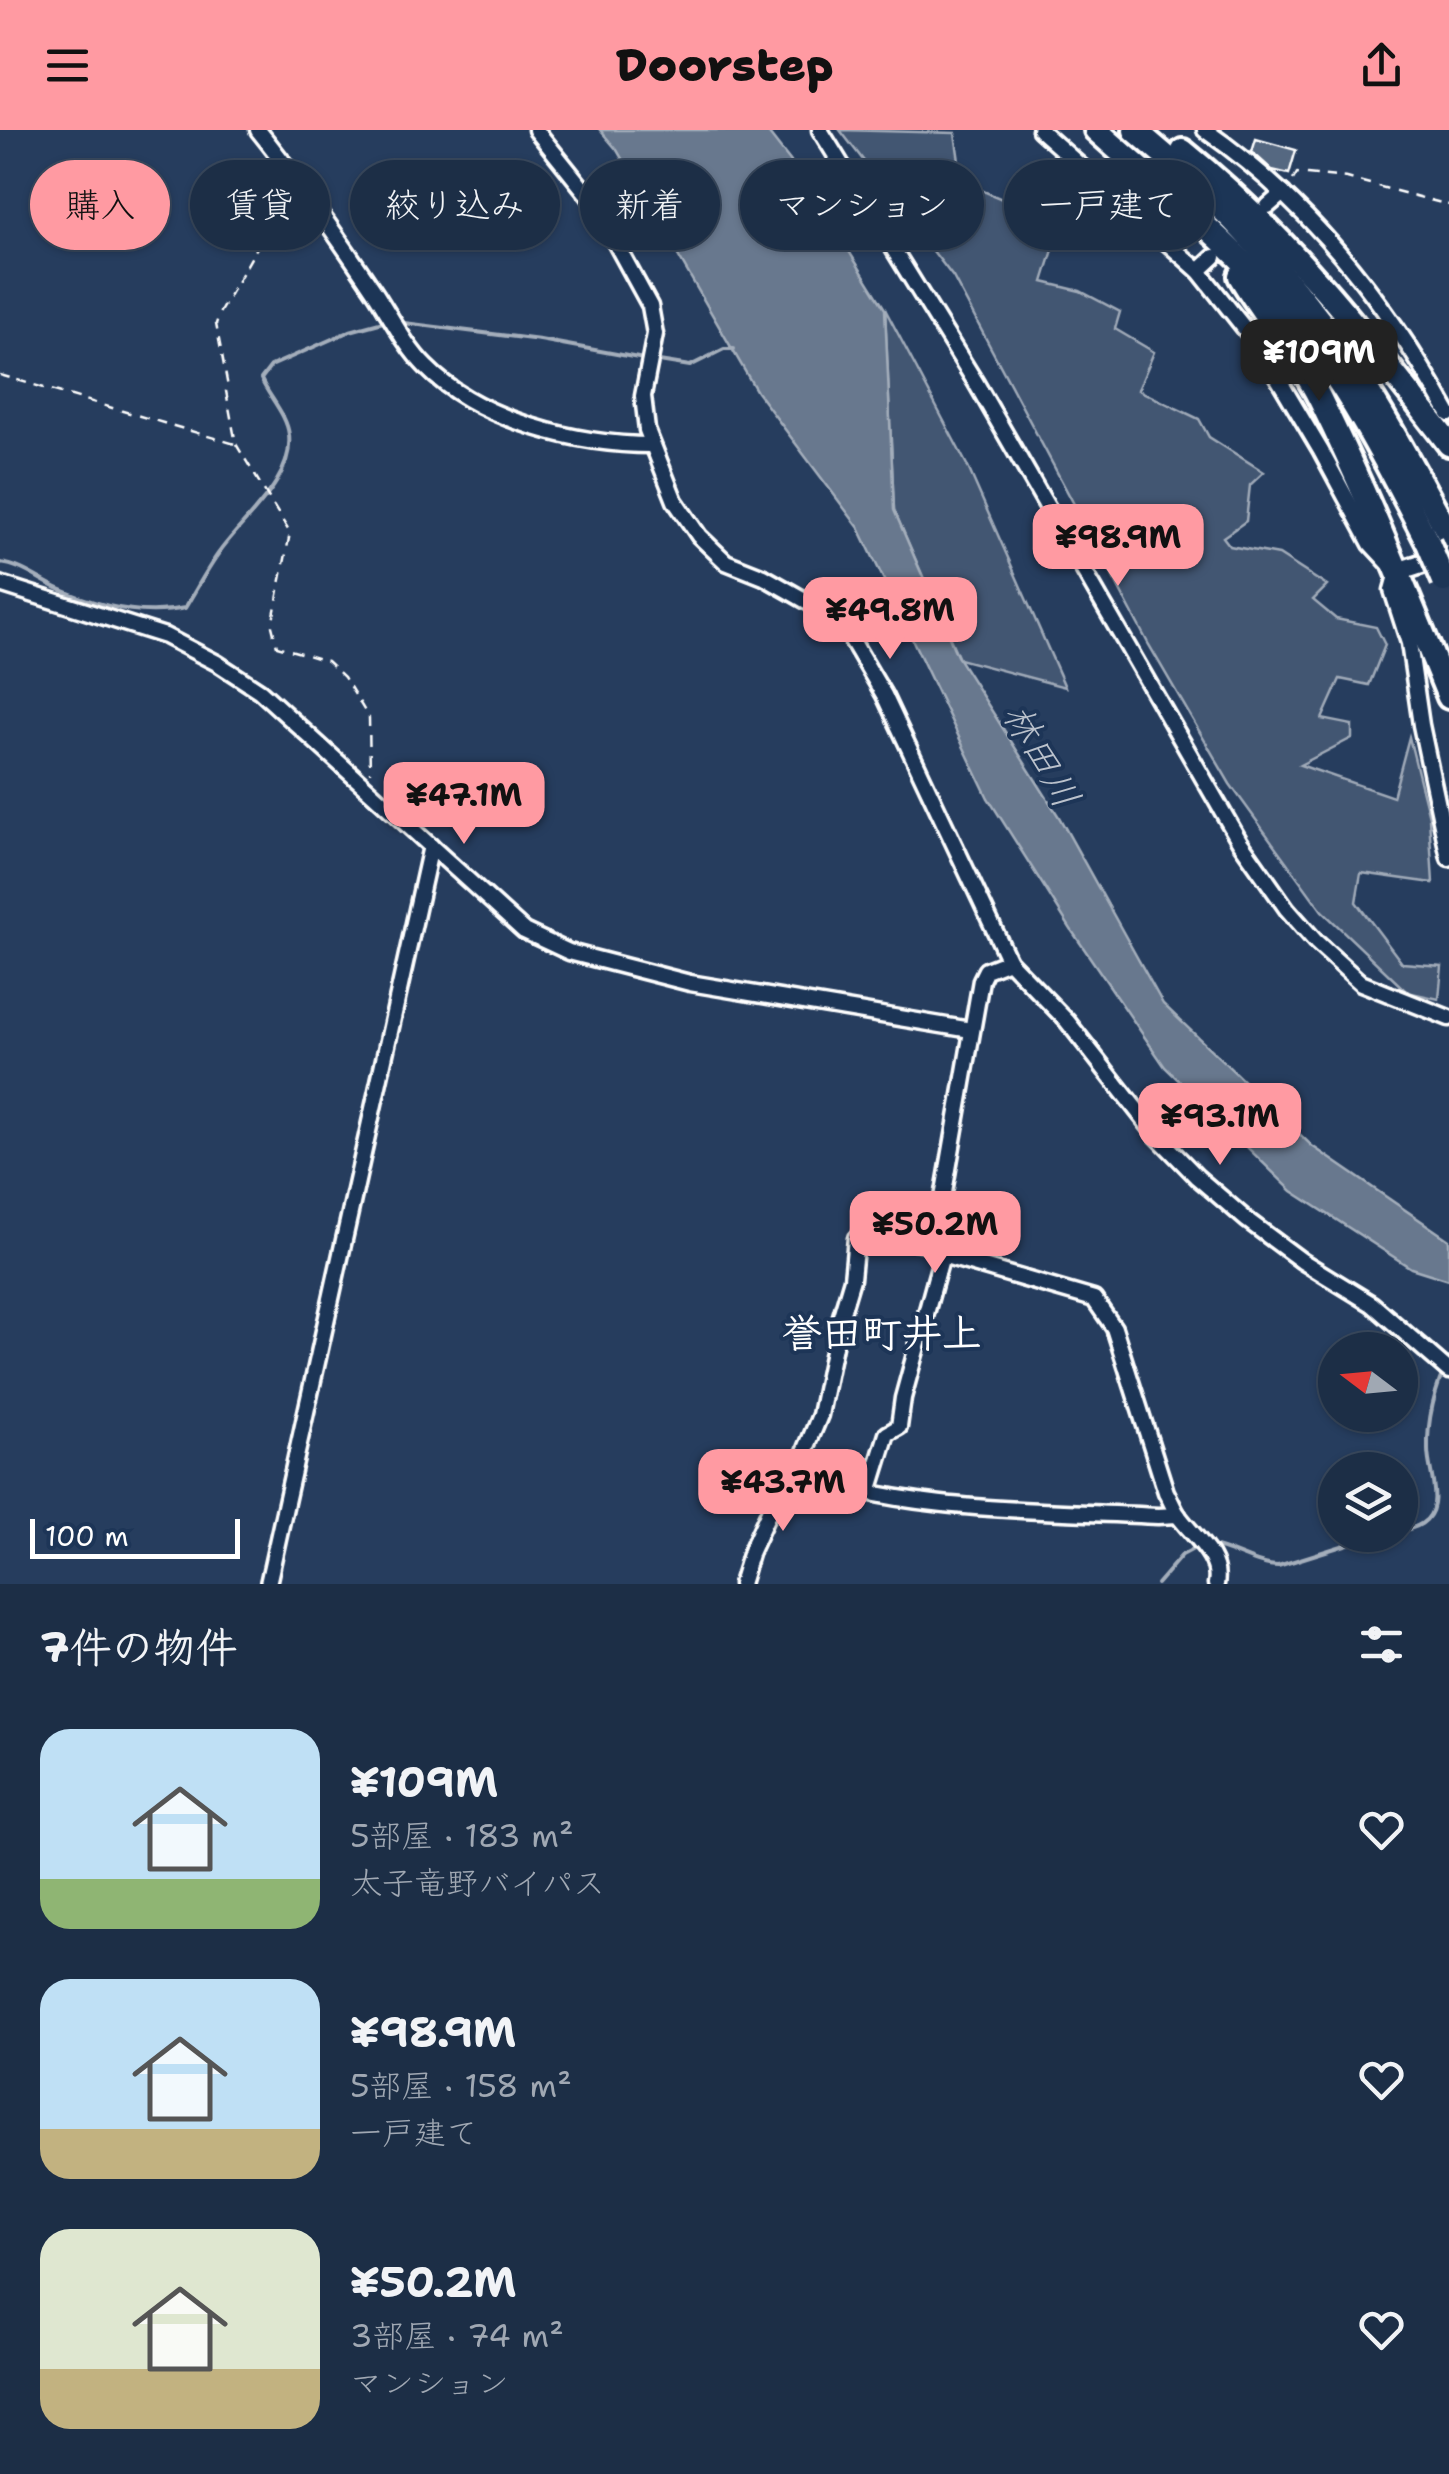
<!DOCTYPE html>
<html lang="ja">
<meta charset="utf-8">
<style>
:root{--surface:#1c2e46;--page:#25364d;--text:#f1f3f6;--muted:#a0a8b3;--line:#3a4a5f;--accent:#ff9aa2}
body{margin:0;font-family:"Shantell Sans","Klee One",sans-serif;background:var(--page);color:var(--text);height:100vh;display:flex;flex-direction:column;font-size:38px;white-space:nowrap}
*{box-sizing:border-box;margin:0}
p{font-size:32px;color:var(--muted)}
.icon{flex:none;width:55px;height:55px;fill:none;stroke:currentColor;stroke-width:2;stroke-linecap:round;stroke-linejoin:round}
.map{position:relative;height:1454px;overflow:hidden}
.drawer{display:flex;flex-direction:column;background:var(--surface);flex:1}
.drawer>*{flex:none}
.hud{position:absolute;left:30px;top:30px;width:1390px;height:90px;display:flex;gap:20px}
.needle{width:65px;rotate:286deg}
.tools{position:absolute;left:1318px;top:1202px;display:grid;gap:20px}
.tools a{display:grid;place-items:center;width:100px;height:100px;border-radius:50%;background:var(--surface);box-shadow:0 2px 8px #0004,0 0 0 2px var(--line);font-size:50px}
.scale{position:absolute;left:30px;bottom:25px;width:210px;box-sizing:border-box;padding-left:10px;border:5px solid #fff;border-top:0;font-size:28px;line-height:35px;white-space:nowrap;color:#fff;-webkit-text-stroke:8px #1d3557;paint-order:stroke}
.price{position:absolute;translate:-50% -85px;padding:0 22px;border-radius:20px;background:var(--accent);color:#111;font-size:32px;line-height:65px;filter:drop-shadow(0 2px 5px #0008)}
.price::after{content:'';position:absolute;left:50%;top:60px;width:30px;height:22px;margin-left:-15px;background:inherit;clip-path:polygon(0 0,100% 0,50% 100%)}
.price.on{background:#222;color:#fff}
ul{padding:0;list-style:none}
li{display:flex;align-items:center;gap:30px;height:250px;padding:0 40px}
li span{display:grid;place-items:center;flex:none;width:280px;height:200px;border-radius:30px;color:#555}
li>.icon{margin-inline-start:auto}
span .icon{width:120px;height:120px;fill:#fffc;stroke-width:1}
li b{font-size:42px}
h2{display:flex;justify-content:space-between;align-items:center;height:120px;padding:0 40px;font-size:42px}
.tag{padding:0 35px;border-radius:45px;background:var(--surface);box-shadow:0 2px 8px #0004,0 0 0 2px var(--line);font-size:35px;line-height:90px}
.tag.on{background:var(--accent);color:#111}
header{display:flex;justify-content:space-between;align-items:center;height:130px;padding:0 40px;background:var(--accent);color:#111;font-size:45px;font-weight:800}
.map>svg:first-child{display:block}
.green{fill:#425672;stroke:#a0aab8;stroke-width:2.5}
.water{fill:#67788e;stroke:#a4aebb;stroke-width:2.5}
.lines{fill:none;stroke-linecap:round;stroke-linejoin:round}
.stream{stroke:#a4aebb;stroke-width:4}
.building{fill:#556781;stroke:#fff;stroke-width:2.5}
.minor-casing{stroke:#fff;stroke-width:21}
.tertiary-casing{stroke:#fff;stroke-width:25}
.trunk-casing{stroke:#fff;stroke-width:30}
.path{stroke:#fff;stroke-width:2.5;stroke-dasharray:10 8;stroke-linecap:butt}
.minor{stroke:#1d3557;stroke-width:14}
.tertiary{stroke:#1d3557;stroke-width:18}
.trunk{stroke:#1d3557;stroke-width:22}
.trunk-bridge-casing{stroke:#fff;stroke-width:30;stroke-linecap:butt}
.trunk-bridge{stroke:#1d3557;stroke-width:22}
.labels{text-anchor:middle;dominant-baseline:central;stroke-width:8;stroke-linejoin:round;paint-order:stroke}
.water-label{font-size:38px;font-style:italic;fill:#bbc2cc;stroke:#1d3557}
.quarter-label{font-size:40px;font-weight:bold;fill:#fff;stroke:#1d3557}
</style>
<header><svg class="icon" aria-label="menu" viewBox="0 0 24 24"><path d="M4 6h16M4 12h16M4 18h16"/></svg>Doorstep<svg class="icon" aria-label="share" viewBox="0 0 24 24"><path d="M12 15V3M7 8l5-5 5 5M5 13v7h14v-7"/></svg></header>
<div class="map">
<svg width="1449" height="1454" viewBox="0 0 1449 1454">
<rect width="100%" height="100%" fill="#263d5e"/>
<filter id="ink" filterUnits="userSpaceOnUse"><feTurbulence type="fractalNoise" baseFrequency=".01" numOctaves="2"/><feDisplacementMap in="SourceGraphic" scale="20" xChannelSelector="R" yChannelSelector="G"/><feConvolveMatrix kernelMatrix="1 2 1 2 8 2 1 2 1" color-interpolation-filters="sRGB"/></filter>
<g filter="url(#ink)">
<g class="green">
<polygon points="840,0 955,3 962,52 1061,94 1043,152 1080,161 1120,182 1115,199 1154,222 1138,260 1199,289 1209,307 1264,342 1250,355 1246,391 1223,407 1230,416 1279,425 1327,456 1313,470 1336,489 1376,497 1385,515 1369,555 1340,549 1322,589 1352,595 1352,608 1300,635 1393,667 1409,607 1429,687 1433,753 1361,743 1356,772 1402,833 1442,836 1439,869 1407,862 1322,781 1230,654 1149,515 953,147"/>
<polygon points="885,179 967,335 1065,557 959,529 894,380"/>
</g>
<polygon class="water" points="600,0 766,0 802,46 885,179 894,380 957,526 1059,687 1163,874 1312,1016 1449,1110 1449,1150 1411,1138 1292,1061 1165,937 1072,801 988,668 859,398 757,262 617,20"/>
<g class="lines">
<g class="stream">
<polyline points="396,192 540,210 644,229"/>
<polyline points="653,230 690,236 724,219 734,219"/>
<path d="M0,433C21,435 38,449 57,458C97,476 142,487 185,478C196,460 206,441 218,424C241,390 294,352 289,305C287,285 269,267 261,249L271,236L350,201L387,191"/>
<path d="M1400,1401C1416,1398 1431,1393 1434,1374C1437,1357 1428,1337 1428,1320C1427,1289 1436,1256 1449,1228"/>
<path d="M1211,1416C1234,1420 1258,1436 1278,1436L1377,1405"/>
<polyline points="1157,1454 1182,1425 1197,1417"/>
</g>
</g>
<polygon class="building" points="1256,9 1296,20 1289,44 1272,40 1252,22"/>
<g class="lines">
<defs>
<g id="minor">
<path d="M258,0C300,52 337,106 374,161C390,185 405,216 426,237C479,291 579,315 652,315"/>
<polyline points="536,0 592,70 650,176 655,204 643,266 647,300 675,371 699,406 726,432 764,447 840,490 884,565 1009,831 1067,891 1157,1006 1197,1047 1247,1090 1302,1131 1372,1174 1449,1241"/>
<polyline points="820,0 976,253 1240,712 1287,779 1316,812 1361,853 1449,888"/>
<polyline points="1040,0 1199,141 1260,218 1321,321 1371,414 1397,442 1392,460 1409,513 1421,595 1449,728"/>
<path d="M1205,0C1310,73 1388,173 1449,284"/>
<polyline points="1268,76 1283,63"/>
<polyline points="1199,141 1214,127"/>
<polyline points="0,454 165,506 217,533 260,561 524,801 569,822 690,853 971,900"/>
<path d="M1009,831L986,840L981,850L935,1114L942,1125L1094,1169L1114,1198L1166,1362C1170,1369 1173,1377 1177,1384C1191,1405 1222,1426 1216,1454"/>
<path d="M797,1341C898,1383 1048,1380 1158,1386L1178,1385"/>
<polyline points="869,1362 887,1304 899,1297 903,1268 942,1125"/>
<polyline points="268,1454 431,716"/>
<polyline points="741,1454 751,1421 772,1375 797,1341 820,1285 838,1196 852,1149 856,1108 862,1103 935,1114"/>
</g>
<polyline id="tertiary" points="1397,442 1449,425"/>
<g id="trunk">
<path d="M1096,0C1159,57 1231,112 1285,178C1345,250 1386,330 1428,413"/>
<path d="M1135,0C1225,74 1308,164 1369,263C1398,309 1423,357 1449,405"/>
<path d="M1183,21C1287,105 1368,209 1449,314"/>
<path d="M1240,146C1265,188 1298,225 1320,269C1368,366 1408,467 1449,567"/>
</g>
</defs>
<use href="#minor" class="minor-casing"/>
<use href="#tertiary" class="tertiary-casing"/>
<use href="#trunk" class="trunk-casing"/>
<g class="path">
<polyline points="1293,50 1297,43 1347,48 1449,75"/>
<polyline points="287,65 220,182 216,194 228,257 226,261 236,314 290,403 272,496 277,516 327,531 344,547 369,588 370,642"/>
<polyline points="0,245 235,314"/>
</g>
<use href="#minor" class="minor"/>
<use href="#tertiary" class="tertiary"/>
<use href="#trunk" class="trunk"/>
<defs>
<polyline id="trunk-bridge" points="1428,413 1444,451"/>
</defs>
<use href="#trunk-bridge" class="trunk-bridge-casing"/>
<use href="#trunk-bridge" class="trunk-bridge"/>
</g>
</g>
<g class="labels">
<g class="water-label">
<text transform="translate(1042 625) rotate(60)">林田川</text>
</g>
<g class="quarter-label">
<text x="882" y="1203">誉田町井上</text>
</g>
</g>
</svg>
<div class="tools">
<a><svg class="needle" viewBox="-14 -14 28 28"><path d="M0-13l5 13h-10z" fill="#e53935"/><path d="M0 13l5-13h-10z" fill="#a0a8b3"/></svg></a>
<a><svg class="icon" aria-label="layers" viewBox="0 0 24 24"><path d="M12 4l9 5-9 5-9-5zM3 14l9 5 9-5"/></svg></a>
</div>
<div class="scale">100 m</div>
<b class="price on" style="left:1319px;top:274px">¥109M</b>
<b class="price" style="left:1118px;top:459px">¥98.9M</b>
<b class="price" style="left:890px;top:532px">¥49.8M</b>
<b class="price" style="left:464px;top:717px">¥47.1M</b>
<b class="price" style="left:1220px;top:1038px">¥93.1M</b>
<b class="price" style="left:935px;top:1146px">¥50.2M</b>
<b class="price" style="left:783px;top:1404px">¥43.7M</b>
<div class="hud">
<a class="tag on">購入</a>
<a class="tag">賃貸</a>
<a class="tag">絞り込み</a>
<a class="tag">新着</a>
<a class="tag">マンション</a>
<a class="tag">一戸建て</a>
</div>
</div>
<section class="drawer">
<h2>7件の物件<svg class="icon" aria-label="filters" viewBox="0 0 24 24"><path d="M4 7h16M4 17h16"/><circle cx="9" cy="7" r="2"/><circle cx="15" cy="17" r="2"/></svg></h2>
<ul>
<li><span style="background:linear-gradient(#bfe0f5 75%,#8fb573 0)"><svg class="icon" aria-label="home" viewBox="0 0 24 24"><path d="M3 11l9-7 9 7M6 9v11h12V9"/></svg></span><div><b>¥109M</b><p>5部屋 · 183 m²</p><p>太子竜野バイパス</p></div><svg class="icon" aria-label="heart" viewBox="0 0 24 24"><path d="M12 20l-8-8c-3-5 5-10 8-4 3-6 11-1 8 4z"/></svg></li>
<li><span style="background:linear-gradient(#bfe0f5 75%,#c2b280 0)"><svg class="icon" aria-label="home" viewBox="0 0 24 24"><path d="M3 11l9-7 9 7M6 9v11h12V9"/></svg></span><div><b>¥98.9M</b><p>5部屋 · 158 m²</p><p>一戸建て</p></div><svg class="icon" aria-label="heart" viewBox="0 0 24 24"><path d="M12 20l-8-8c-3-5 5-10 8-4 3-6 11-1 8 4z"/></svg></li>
<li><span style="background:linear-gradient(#dfe7d0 70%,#c2b280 0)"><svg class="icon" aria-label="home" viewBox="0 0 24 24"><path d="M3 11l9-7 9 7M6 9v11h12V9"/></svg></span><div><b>¥50.2M</b><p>3部屋 · 74 m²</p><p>マンション</p></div><svg class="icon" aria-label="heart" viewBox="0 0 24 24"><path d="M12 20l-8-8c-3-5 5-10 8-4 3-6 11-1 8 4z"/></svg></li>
</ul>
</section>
